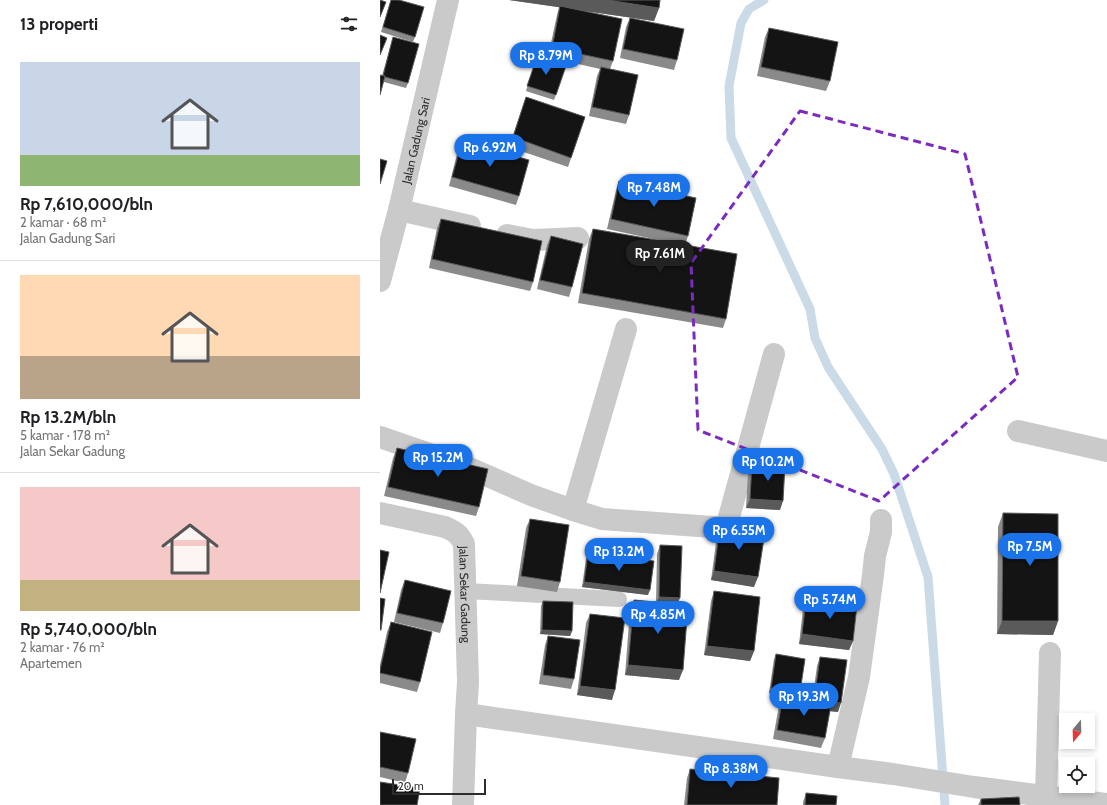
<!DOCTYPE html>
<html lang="id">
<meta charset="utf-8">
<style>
:root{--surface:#fff;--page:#f2f2f2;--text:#202124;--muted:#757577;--line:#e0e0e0;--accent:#1a73e8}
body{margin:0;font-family:Cabin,sans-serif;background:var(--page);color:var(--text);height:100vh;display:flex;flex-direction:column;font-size:15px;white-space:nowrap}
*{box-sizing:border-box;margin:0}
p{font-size:13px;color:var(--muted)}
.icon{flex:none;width:22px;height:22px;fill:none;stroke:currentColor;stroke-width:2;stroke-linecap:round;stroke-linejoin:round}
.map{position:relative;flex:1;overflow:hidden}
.sheet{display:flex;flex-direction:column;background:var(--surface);width:380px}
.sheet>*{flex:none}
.needle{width:26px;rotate:199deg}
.controls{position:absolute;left:679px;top:713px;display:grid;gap:8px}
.controls a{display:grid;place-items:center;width:36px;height:36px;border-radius:0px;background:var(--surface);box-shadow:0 2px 6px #0003;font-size:20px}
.scale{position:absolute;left:12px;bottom:10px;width:94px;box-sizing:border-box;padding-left:4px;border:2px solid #2d2d2d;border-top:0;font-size:11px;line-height:14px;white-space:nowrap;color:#2d2d2d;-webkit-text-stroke:3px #fff;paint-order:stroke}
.price{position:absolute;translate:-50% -34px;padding:0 9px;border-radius:14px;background:var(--accent);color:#fff;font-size:13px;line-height:26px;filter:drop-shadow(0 1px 2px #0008)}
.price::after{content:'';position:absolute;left:50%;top:24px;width:12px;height:9px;margin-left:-6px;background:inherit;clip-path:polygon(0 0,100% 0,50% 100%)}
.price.active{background:#222;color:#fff}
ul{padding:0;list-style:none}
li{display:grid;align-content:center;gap:8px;height:212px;padding:0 20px}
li+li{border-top:1px solid var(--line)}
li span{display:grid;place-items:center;height:124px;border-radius:0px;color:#555}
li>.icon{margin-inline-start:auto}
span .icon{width:72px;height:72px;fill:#fffc;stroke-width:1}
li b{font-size:17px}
h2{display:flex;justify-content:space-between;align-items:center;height:48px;padding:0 20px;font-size:17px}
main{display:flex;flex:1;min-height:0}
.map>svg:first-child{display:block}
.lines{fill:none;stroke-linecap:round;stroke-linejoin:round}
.stream{stroke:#cadbe7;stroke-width:9}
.service{stroke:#cacaca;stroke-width:16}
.minor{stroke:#cacaca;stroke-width:22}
.tertiary{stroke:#cacaca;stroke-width:22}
.wall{fill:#8a8a8a}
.shaded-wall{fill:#5a5a5a}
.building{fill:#141414;stroke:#5a5a5a}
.marked{fill:none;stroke:#7b2cbf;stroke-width:3;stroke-dasharray:8 5;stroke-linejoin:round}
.labels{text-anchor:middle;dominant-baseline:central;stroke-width:4;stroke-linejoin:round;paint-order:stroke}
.street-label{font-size:12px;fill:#2d2d2d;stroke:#fff}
</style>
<main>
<section class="sheet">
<h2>13 properti<svg class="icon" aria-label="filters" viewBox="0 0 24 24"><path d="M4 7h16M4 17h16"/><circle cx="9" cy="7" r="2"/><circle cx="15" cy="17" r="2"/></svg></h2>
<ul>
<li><span style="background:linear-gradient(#c9d6e8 75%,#8fb573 0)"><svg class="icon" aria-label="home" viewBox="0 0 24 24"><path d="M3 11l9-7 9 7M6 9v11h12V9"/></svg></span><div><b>Rp 7,610,000/bln</b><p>2 kamar · 68 m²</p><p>Jalan Gadung Sari</p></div></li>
<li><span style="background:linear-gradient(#ffd9b3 65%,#b9a48a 0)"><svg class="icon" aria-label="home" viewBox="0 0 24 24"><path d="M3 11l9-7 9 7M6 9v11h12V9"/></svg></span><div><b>Rp 13.2M/bln</b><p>5 kamar · 178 m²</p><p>Jalan Sekar Gadung</p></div></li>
<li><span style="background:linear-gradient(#f6c9c9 75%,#c2b280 0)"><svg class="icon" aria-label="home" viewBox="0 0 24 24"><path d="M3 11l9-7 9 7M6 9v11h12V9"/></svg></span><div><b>Rp 5,740,000/bln</b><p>2 kamar · 76 m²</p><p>Apartemen</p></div></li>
</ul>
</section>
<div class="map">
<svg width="727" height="805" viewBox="0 0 727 805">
<rect width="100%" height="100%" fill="#fff"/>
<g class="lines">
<polyline class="stream" points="384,0 369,9 361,23 349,86 351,138 430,309 435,338 448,367 502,449 514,474 548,577 565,805"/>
<polyline class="service" points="85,591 239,599"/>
<g class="minor">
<polyline points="19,210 90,226"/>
<polyline points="127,235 153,240 198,238"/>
<path id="s1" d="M0,281L19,210L68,0"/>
<polyline points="638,431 727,451"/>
<polyline points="0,437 87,467 151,495 193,510 222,519 346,528 394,354"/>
<polyline points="193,510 246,329"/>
<polyline points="458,767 479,677 493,575 495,556 501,532 501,520"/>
<polyline points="666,796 670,653"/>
<polyline points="83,805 86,714"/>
</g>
<path class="tertiary" id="s2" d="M0,513L65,527C76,532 79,534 84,544L88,682L86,714L458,767L513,774L594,787L727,804"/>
</g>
<g class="wall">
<polygon points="11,0 35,37 33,42 1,32"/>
<polygon points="129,0 280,0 279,8 274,21 205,11 233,61 230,69 249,115 246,124 209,116 217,76 220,69 168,57 177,15 179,7"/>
<polygon points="250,18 297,60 294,70 240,58 246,27"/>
<polygon points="389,28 450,81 446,91 377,76 385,37"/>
<polygon points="13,37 28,83 26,88 4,82 2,76"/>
<polygon points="157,57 186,66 174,100 146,91"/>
<polygon points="146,97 205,117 188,167 129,147"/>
<polygon points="82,141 139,196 136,205 69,186 78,150"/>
<polygon points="239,181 308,236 305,245 346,319 343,328 198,303 209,239 213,229 292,243 227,229 236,190"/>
<polygon points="61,219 153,282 150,291 49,268 57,228"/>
<polygon points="171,236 192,287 189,297 157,289 167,245"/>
<polygon points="17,448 99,507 96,516 4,496 13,458"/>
<polygon points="372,463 400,510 366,508 368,472"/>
<polygon points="623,513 678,621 673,635 617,634 618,527"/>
<polygon points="150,519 180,582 177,592 137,586 146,528"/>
<polygon points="340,526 374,587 331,580 337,535"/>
<polygon points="280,545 297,604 299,680 245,675 250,610 254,600 276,602 277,554"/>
<polygon points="208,553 268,595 202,587 206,558"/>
<polygon points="25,580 63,623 60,633 14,622 21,590"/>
<polygon points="334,591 374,651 370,661 324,655 331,601"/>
<polygon points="426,600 473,641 469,650 419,644 423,609"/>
<polygon points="163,601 192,631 190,636 160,634 161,606"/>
<polygon points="210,614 232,700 197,695 206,623"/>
<polygon points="11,622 40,682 37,692 0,683 0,665 7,632"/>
<polygon points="168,636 194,679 191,689 159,684 165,645"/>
<polygon points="396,654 419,697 389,693 394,659"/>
<polygon points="440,657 458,712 450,711 445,738 441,748 393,739 399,705 403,696 432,702 437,666"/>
<polygon points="0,732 28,773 25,783 0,777"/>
<polygon points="310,769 397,805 304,805 307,778"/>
<polygon points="426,793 456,805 423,805 423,802"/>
<polygon points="601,799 640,805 598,805"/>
</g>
<g class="shaded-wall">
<polygon points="129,0 227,0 279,8 274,21"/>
<polygon points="370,499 403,501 400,510 366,508"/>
<polygon points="334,571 378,577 374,587 331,580"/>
<polygon points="204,582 270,590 268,595 202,587"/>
<polygon points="279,597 300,598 296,607 275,606"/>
<polygon points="622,621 678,621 673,635 617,634"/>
<polygon points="162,630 192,631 190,636 160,634"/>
<polygon points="422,634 473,641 469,650 419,644"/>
<polygon points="327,646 374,651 370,661 324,655"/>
<polygon points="248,665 303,670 299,680 245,675"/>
<polygon points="200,686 235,690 232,700 197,695"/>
<polygon points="391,688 420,692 419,697 389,693"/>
<polygon points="434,700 461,703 458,712 431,709"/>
</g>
<g class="building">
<polygon points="0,0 6,2 0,17"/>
<polygon points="11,0 19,0 44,7 35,37 3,27"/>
<polygon points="227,0 280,0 279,8"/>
<polygon points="180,6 242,19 233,61 172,48"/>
<polygon points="250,18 304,29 297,60 243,49"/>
<polygon points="389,28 458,42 450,81 381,67"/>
<polygon points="0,35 7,38 0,55"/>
<polygon points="13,37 39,44 28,83 5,77 5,76 3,76"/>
<polygon points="157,57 186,66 176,95 147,86"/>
<polygon points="221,67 258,75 249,115 212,107"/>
<polygon points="0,75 5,76 0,95"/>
<polygon points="146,97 205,117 191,158 133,137"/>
<polygon points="82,141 149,160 139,196 72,177"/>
<polygon points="0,159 7,161 0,184"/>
<polygon points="239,181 316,198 308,236 231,219"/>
<polygon points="61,219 162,241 153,282 52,259"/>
<polygon points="213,229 357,254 346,319 202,293"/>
<polygon points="171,236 203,244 192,287 160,280"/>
<polygon points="17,448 108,469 99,507 8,487"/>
<polygon points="372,463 405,465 403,501 370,499"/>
<polygon points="623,513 678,514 678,621 622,621"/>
<polygon points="150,519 189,525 180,582 141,576"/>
<polygon points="340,526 385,532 378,577 334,571"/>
<polygon points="280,545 302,546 300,598 279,597"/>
<polygon points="0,550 9,552 0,593"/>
<polygon points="208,553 274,561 270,590 204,582"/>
<polygon points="25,580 71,591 63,623 17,613"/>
<polygon points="334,591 380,597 374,651 327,646"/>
<polygon points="0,598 5,599 1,630 0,630"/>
<polygon points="254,600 308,605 303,670 248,665"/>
<polygon points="426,600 477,606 473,641 422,634"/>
<polygon points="163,601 193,602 192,631 162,630"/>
<polygon points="210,614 245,618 235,690 200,686"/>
<polygon points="11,622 52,632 40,682 0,673 0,670"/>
<polygon points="168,636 200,640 194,679 163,675"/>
<polygon points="396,654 425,659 420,692 391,688"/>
<polygon points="440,657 467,660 461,703 434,700"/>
<polygon points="403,696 451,705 445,738 397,730"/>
<polygon points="0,732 36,739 28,773 0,767"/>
<polygon points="310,769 399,778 397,805 307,805"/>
<polygon points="0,782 40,788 37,805 0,805"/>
<polygon points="426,793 457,796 456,805 425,805"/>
<polygon points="639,797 640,805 601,805 601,799"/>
</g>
<path class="marked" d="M420,111L585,154L638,377L499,501L318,430L311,263Z"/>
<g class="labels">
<g class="street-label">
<text stroke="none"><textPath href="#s1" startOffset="145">Jalan Gadung Sari</textPath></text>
<text stroke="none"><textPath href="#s2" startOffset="143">Jalan Sekar Gadung</textPath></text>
</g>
</g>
</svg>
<div class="controls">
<a><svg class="needle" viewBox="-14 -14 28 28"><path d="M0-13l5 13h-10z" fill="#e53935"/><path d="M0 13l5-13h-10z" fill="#757577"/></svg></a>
<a><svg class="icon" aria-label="locate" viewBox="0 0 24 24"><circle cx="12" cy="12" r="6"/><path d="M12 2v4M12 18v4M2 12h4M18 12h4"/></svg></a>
</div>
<div class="scale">20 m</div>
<b class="price" style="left:166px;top:76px">Rp 8.79M</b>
<b class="price" style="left:110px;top:168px">Rp 6.92M</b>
<b class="price" style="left:274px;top:208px">Rp 7.48M</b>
<b class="price active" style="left:280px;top:274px">Rp 7.61M</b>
<b class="price" style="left:58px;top:478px">Rp 15.2M</b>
<b class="price" style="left:388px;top:482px">Rp 10.2M</b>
<b class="price" style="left:359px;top:551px">Rp 6.55M</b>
<b class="price" style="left:650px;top:567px">Rp 7.5M</b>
<b class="price" style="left:239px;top:572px">Rp 13.2M</b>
<b class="price" style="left:450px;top:620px">Rp 5.74M</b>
<b class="price" style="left:278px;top:635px">Rp 4.85M</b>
<b class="price" style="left:424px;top:717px">Rp 19.3M</b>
<b class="price" style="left:351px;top:789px">Rp 8.38M</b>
</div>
</main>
